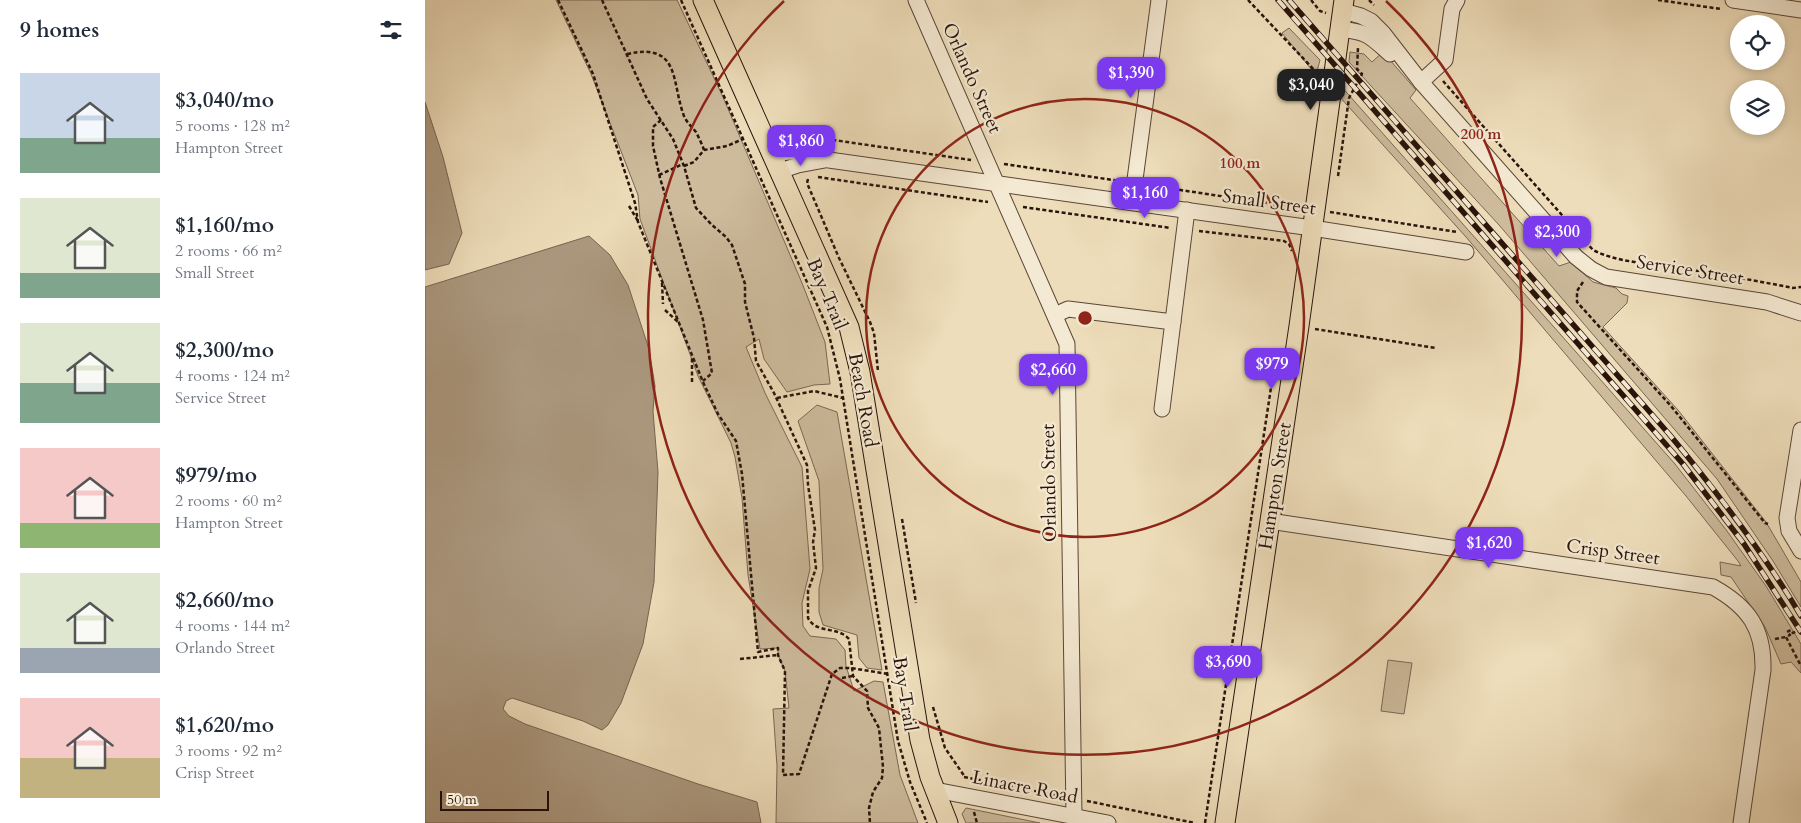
<!DOCTYPE html>
<meta charset="utf-8">
<style>
:root{--surface:#fff;--page:#f2f2f3;--text:#1f2937;--muted:#747a83;--accent:#7c3aed}
body{margin:0;font-family:Cardo,serif;background:var(--page);color:var(--text);height:100vh;display:flex;flex-direction:column;font-size:19px;white-space:nowrap}
*{box-sizing:border-box;margin:0}
p{font-size:16px;color:var(--muted)}
.icon{flex:none;width:28px;height:28px;fill:none;stroke:currentColor;stroke-width:2;stroke-linecap:round;stroke-linejoin:round}
.map{position:relative;flex:1;overflow:hidden}
.details{display:flex;flex-direction:column;background:var(--surface);width:425px}
.details>*{flex:none}
.buttons{position:absolute;left:1305px;top:15px;display:grid;gap:10px}
.buttons a{display:grid;place-items:center;width:55px;height:55px;border-radius:50%;background:var(--surface);box-shadow:0 2px 8px #0003;font-size:25px}
.scale{position:absolute;left:15px;bottom:12px;width:109px;box-sizing:border-box;padding-left:5px;border:2px solid #29130b;border-top:0;font-size:14px;line-height:18px;white-space:nowrap;color:#29130b;-webkit-text-stroke:4px #f4e9d2;paint-order:stroke}
.price{position:absolute;translate:-50% -42px;padding:0 11px;border-radius:10px;background:var(--accent);color:#fff;font-size:16px;line-height:32px;filter:drop-shadow(0 1px 2px #0008)}
.price::after{content:'';position:absolute;left:50%;top:30px;width:15px;height:11px;margin-left:-8px;background:inherit;clip-path:polygon(0 0,100% 0,50% 100%)}
.price.on{background:#222;color:#fff}
ul{padding:0;list-style:none}
li{display:flex;align-items:center;gap:15px;height:125px;padding:0 20px}
li span{display:grid;place-items:center;flex:none;width:140px;height:100px;border-radius:0px;color:#555}
li>.icon{margin-inline-start:auto}
span .icon{width:60px;height:60px;fill:#fffc;stroke-width:1}
li b{font-size:21px}
h2{display:flex;justify-content:space-between;align-items:center;height:60px;padding:0 20px;font-size:21px}
main{display:flex;flex:1;min-height:0}
.map>svg:first-child{display:block}
.green{fill:#cdbb9c;stroke:#7b6754}
.water{fill:#ab987e;stroke:#776350}
.lines{fill:none;stroke-linecap:round;stroke-linejoin:round}
.minor-casing{stroke:#5a4637;stroke-width:17}
.major-casing{stroke:#29130b;stroke-width:21}
.path{stroke:#29130b;stroke-width:2.5;stroke-dasharray:4 2.5;stroke-linecap:butt}
.minor{stroke:#f4e9d2;stroke-width:15}
.major{stroke:#eeddba;stroke-width:19}
.rail-casing{stroke:#29130b;stroke-width:5.5}
.rail{stroke:#f4e9d2;stroke-width:4;stroke-dasharray:11;stroke-linecap:butt}
.ring{fill:none;stroke:#8f2418;stroke-width:2.5}
.labels{text-anchor:middle;dominant-baseline:central;stroke-width:4.5;stroke-linejoin:round;paint-order:stroke}
.street-label{font-size:19px;fill:#29130b;stroke:#f4e9d2}
.centre{fill:#8f2418;stroke:#f4e9d2;stroke-width:2.5}
.ring-label{font-size:15px;text-anchor:middle;font-weight:bold;fill:#8f2418;stroke:#f4e9d2;stroke-width:4.5;stroke-linejoin:round;paint-order:stroke}
</style>
<main>
<section class="details">
<h2>9 homes<svg class="icon" aria-label="filters" viewBox="0 0 24 24"><path d="M4 7h16M4 17h16"/><circle cx="9" cy="7" r="2"/><circle cx="15" cy="17" r="2"/></svg></h2>
<ul>
<li><span style="background:linear-gradient(#c9d6e8 65%,#7fa58c 0)"><svg class="icon" aria-label="home" viewBox="0 0 24 24"><path d="M3 11l9-7 9 7M6 9v11h12V9"/></svg></span><div><b>$3,040/mo</b><p>5 rooms · 128 m²</p><p>Hampton Street</p></div></li>
<li><span style="background:linear-gradient(#dfe7d0 75%,#7fa58c 0)"><svg class="icon" aria-label="home" viewBox="0 0 24 24"><path d="M3 11l9-7 9 7M6 9v11h12V9"/></svg></span><div><b>$1,160/mo</b><p>2 rooms · 66 m²</p><p>Small Street</p></div></li>
<li><span style="background:linear-gradient(#dfe7d0 60%,#7fa58c 0)"><svg class="icon" aria-label="home" viewBox="0 0 24 24"><path d="M3 11l9-7 9 7M6 9v11h12V9"/></svg></span><div><b>$2,300/mo</b><p>4 rooms · 124 m²</p><p>Service Street</p></div></li>
<li><span style="background:linear-gradient(#f6c9c9 75%,#8fb573 0)"><svg class="icon" aria-label="home" viewBox="0 0 24 24"><path d="M3 11l9-7 9 7M6 9v11h12V9"/></svg></span><div><b>$979/mo</b><p>2 rooms · 60 m²</p><p>Hampton Street</p></div></li>
<li><span style="background:linear-gradient(#dfe7d0 75%,#9aa5b1 0)"><svg class="icon" aria-label="home" viewBox="0 0 24 24"><path d="M3 11l9-7 9 7M6 9v11h12V9"/></svg></span><div><b>$2,660/mo</b><p>4 rooms · 144 m²</p><p>Orlando Street</p></div></li>
<li><span style="background:linear-gradient(#f6c9c9 60%,#c2b280 0)"><svg class="icon" aria-label="home" viewBox="0 0 24 24"><path d="M3 11l9-7 9 7M6 9v11h12V9"/></svg></span><div><b>$1,620/mo</b><p>3 rooms · 92 m²</p><p>Crisp Street</p></div></li>
</ul>
</section>
<div class="map">
<svg width="1376" height="823" viewBox="0 0 1376 823">
<rect width="100%" height="100%" fill="#eeddba"/>
<filter id="stains"><feTurbulence type="fractalNoise" baseFrequency=".004" numOctaves="4"/><feColorMatrix values="0 0 0 0 .2 0 0 0 0 .09 0 0 0 0 .02 0 0 0 .5 -.17"/></filter>
<radialGradient id="worn" r=".72"><stop offset=".6" stop-color="#630" stop-opacity="0"/><stop offset="1" stop-color="#630" stop-opacity=".3"/></radialGradient>
<g class="green">
<polygon points="131,0 252,0 298,97 377,283 400,342 405,384 389,385 362,392 339,359 334,339 321,347 340,393 377,467 385,569 377,603 378,626 385,636 411,639 420,650 421,666 429,691 449,681 458,682 475,775 493,823 351,823 352,766 348,709 364,708 360,671 353,655 353,648 335,649 323,575 317,498 310,457 306,443 273,376 215,219 213,195 166,74"/>
<polygon points="864,28 895,60 891,75 857,33"/>
<polygon points="925,52 939,54 947,62 958,52 991,90 985,98 1134,266 1146,262 1168,282 1191,288 1197,294 1203,296 1202,303 1178,327 1253,410 1341,522 1376,582 1376,607 1348,561 1292,479 1074,225 924,62"/>
<polygon points="915,85 1250,464 1302,531 1341,586 1376,644 1376,673 1366,662 1356,664 1340,627 1306,577 1296,575 1295,562 1316,566 1313,561 1261,496 1041,237 913,95"/>
<polygon points="392,405 412,412 457,670 442,668 434,658 432,635 398,625 394,612 394,588 398,569 394,481 373,421"/>
<polygon points="963,660 987,663 979,714 956,711"/>
<polygon points="541,808 615,823 541,823 537,814"/>
</g>
<g class="water">
<polygon points="0,102 18,157 37,233 24,264 0,270"/>
<polygon points="164,236 185,255 203,285 224,349 230,386 228,411 233,472 229,582 218,644 196,703 183,725 177,730 158,721 87,698 81,701 78,709 84,716 100,724 273,784 332,802 336,823 0,823 0,287"/>
</g>
<g class="lines">
<defs>
<g id="minor">
<polyline points="491,0 642,344 649,816"/>
<polyline points="1308,0 1376,10"/>
<polyline points="918,11 936,16 946,21 958,33 996,82 1151,257 1166,269 1181,277 1342,302 1376,313"/>
<path d="M915,29C943,32 945,36 965,54"/>
<polyline points="996,82 1020,60 1027,9 1032,0"/>
<path d="M348,155C370,148 382,153 404,160L887,228L1041,252"/>
<polyline points="355,171 373,165 400,160"/>
<polyline points="707,202 734,0"/>
<polyline points="630,315 643,309 748,322"/>
<polyline points="737,409 762,210"/>
<polyline points="1376,430 1362,518 1364,531 1376,551"/>
<path d="M844,521L1288,587C1324,607 1339,629 1338,670L1316,823"/>
<polyline points="510,790 683,823"/>
</g>
<g id="major">
<polyline points="278,0 424,327 435,372 495,740 505,777 523,823"/>
<polyline points="800,823 874,326 919,0"/>
</g>
</defs>
<use href="#minor" class="minor-casing"/>
<use href="#major" class="major-casing"/>
<g class="path">
<polyline points="133,0 168,74 210,203 213,222 278,382 293,414 311,441 317,474 333,652 353,648 353,655 360,671 358,775 374,774 407,674 415,668 426,668 463,674"/>
<path d="M177,0L222,99L248,139L259,166L271,208L287,225L301,237L307,245L320,284V302L329,338L331,361L349,393L382,465L383,485L390,530L388,542L391,568L383,591V618C391,634 413,626 424,639L428,676L442,691L443,708L454,728L458,767L457,778L448,792L444,808L445,823"/>
<polyline points="256,0 402,327 415,379 473,741 485,782 502,823"/>
<polyline points="823,0 892,73"/>
<polyline points="886,0 895,11 901,13"/>
<polyline points="944,0 949,5"/>
<polyline points="1233,0 1296,9"/>
<path d="M202,54C256,42 246,82 259,116C262,123 267,127 271,132C274,138 277,144 279,150"/>
<path d="M1018,81L1168,250C1191,262 1221,263 1247,267C1287,273 1328,280 1368,288L1376,287"/>
<polyline points="236,120 228,127 228,146 235,178 278,320 287,373 278,381"/>
<polyline points="361,137 360,133 546,160"/>
<polyline points="579,164 695,181"/>
<polyline points="259,166 269,162 279,150 302,146 318,139"/>
<polyline points="234,175 258,164"/>
<polyline points="913,176 924,98 937,74 932,69 933,48"/>
<polyline points="393,177 563,202"/>
<polyline points="383,179 382,183 414,258 445,322 449,333 453,371"/>
<polyline points="722,185 875,208"/>
<polyline points="204,206 213,221"/>
<polyline points="598,207 746,228"/>
<polyline points="905,212 1032,232"/>
<polyline points="774,231 859,241 864,244 867,251"/>
<polyline points="1158,282 1152,291 1152,302 1246,406 1340,523 1343,524"/>
<polyline points="237,283 238,304"/>
<polyline points="240,310 253,322"/>
<polyline points="890,329 1011,348"/>
<polyline points="267,382 267,358"/>
<polyline points="352,398 389,391 418,398"/>
<polyline points="477,519 491,603"/>
<polyline points="1376,629 1368,633 1366,630 1362,632 1365,635 1361,637 1376,666"/>
<polyline points="1350,639 1361,637"/>
<polyline points="315,659 353,655"/>
<polyline points="417,678 428,676"/>
<polyline points="508,707 520,748 540,777"/>
<polyline points="539,777 635,796"/>
<polyline points="662,801 770,823"/>
<polyline points="549,812 552,823"/>
<polyline points="780,823 852,348"/>
</g>
<use href="#minor" class="minor"/>
<use href="#major" class="major"/>
<defs>
<g id="rail">
<polyline points="853,0 1258,464 1319,544 1376,632"/>
<path d="M864,0L1244,434C1292,492 1338,552 1376,616"/>
</g>
</defs>
<use href="#rail" class="rail-casing"/>
<use href="#rail" class="rail"/>
</g>
<g class="ring">
<circle cx="660" cy="318" r="219"/>
<path d="M961 1A437 437 0 1 1 359 1"/>
</g>
<g class="labels">
<g class="street-label">
<text transform="translate(547 78) rotate(66)">Orlando Street</text>
<text transform="translate(844 202) rotate(8)">Small Street</text>
<text transform="translate(1265 270) rotate(9)">Service Street</text>
<text transform="translate(402 294) rotate(67)">Bay Trail</text>
<text transform="translate(438 400) rotate(80)">Beach Road</text>
<text transform="translate(624 483) rotate(-91)">Orlando Street</text>
<text transform="translate(850 486) rotate(-81)">Hampton Street</text>
<text transform="translate(1188 552) rotate(8)">Crisp Street</text>
<text transform="translate(480 694) rotate(81)">Bay Trail</text>
<text transform="translate(600 787) rotate(11)">Linacre Road</text>
</g>
</g>
<circle cx="660" cy="318" r="8" class="centre"/>
<g class="ring-label">
<text x="1056" y="139">200 m</text>
<text x="815" y="168">100 m</text>
</g>
<rect width="100%" height="100%" filter="url(#stains)"/>
<rect width="100%" height="100%" fill="url(#worn)"/>
</svg>
<div class="buttons">
<a><svg class="icon" aria-label="locate" viewBox="0 0 24 24"><circle cx="12" cy="12" r="6"/><path d="M12 2v4M12 18v4M2 12h4M18 12h4"/></svg></a>
<a><svg class="icon" aria-label="layers" viewBox="0 0 24 24"><path d="M12 4l9 5-9 5-9-5zM3 14l9 5 9-5"/></svg></a>
</div>
<div class="scale">50 m</div>
<b class="price" style="left:706px;top:99px">$1,390</b>
<b class="price on" style="left:886px;top:111px">$3,040</b>
<b class="price" style="left:376px;top:167px">$1,860</b>
<b class="price" style="left:720px;top:219px">$1,160</b>
<b class="price" style="left:1132px;top:258px">$2,300</b>
<b class="price" style="left:847px;top:390px">$979</b>
<b class="price" style="left:628px;top:396px">$2,660</b>
<b class="price" style="left:1064px;top:569px">$1,620</b>
<b class="price" style="left:803px;top:688px">$3,690</b>
</div>
</main>
